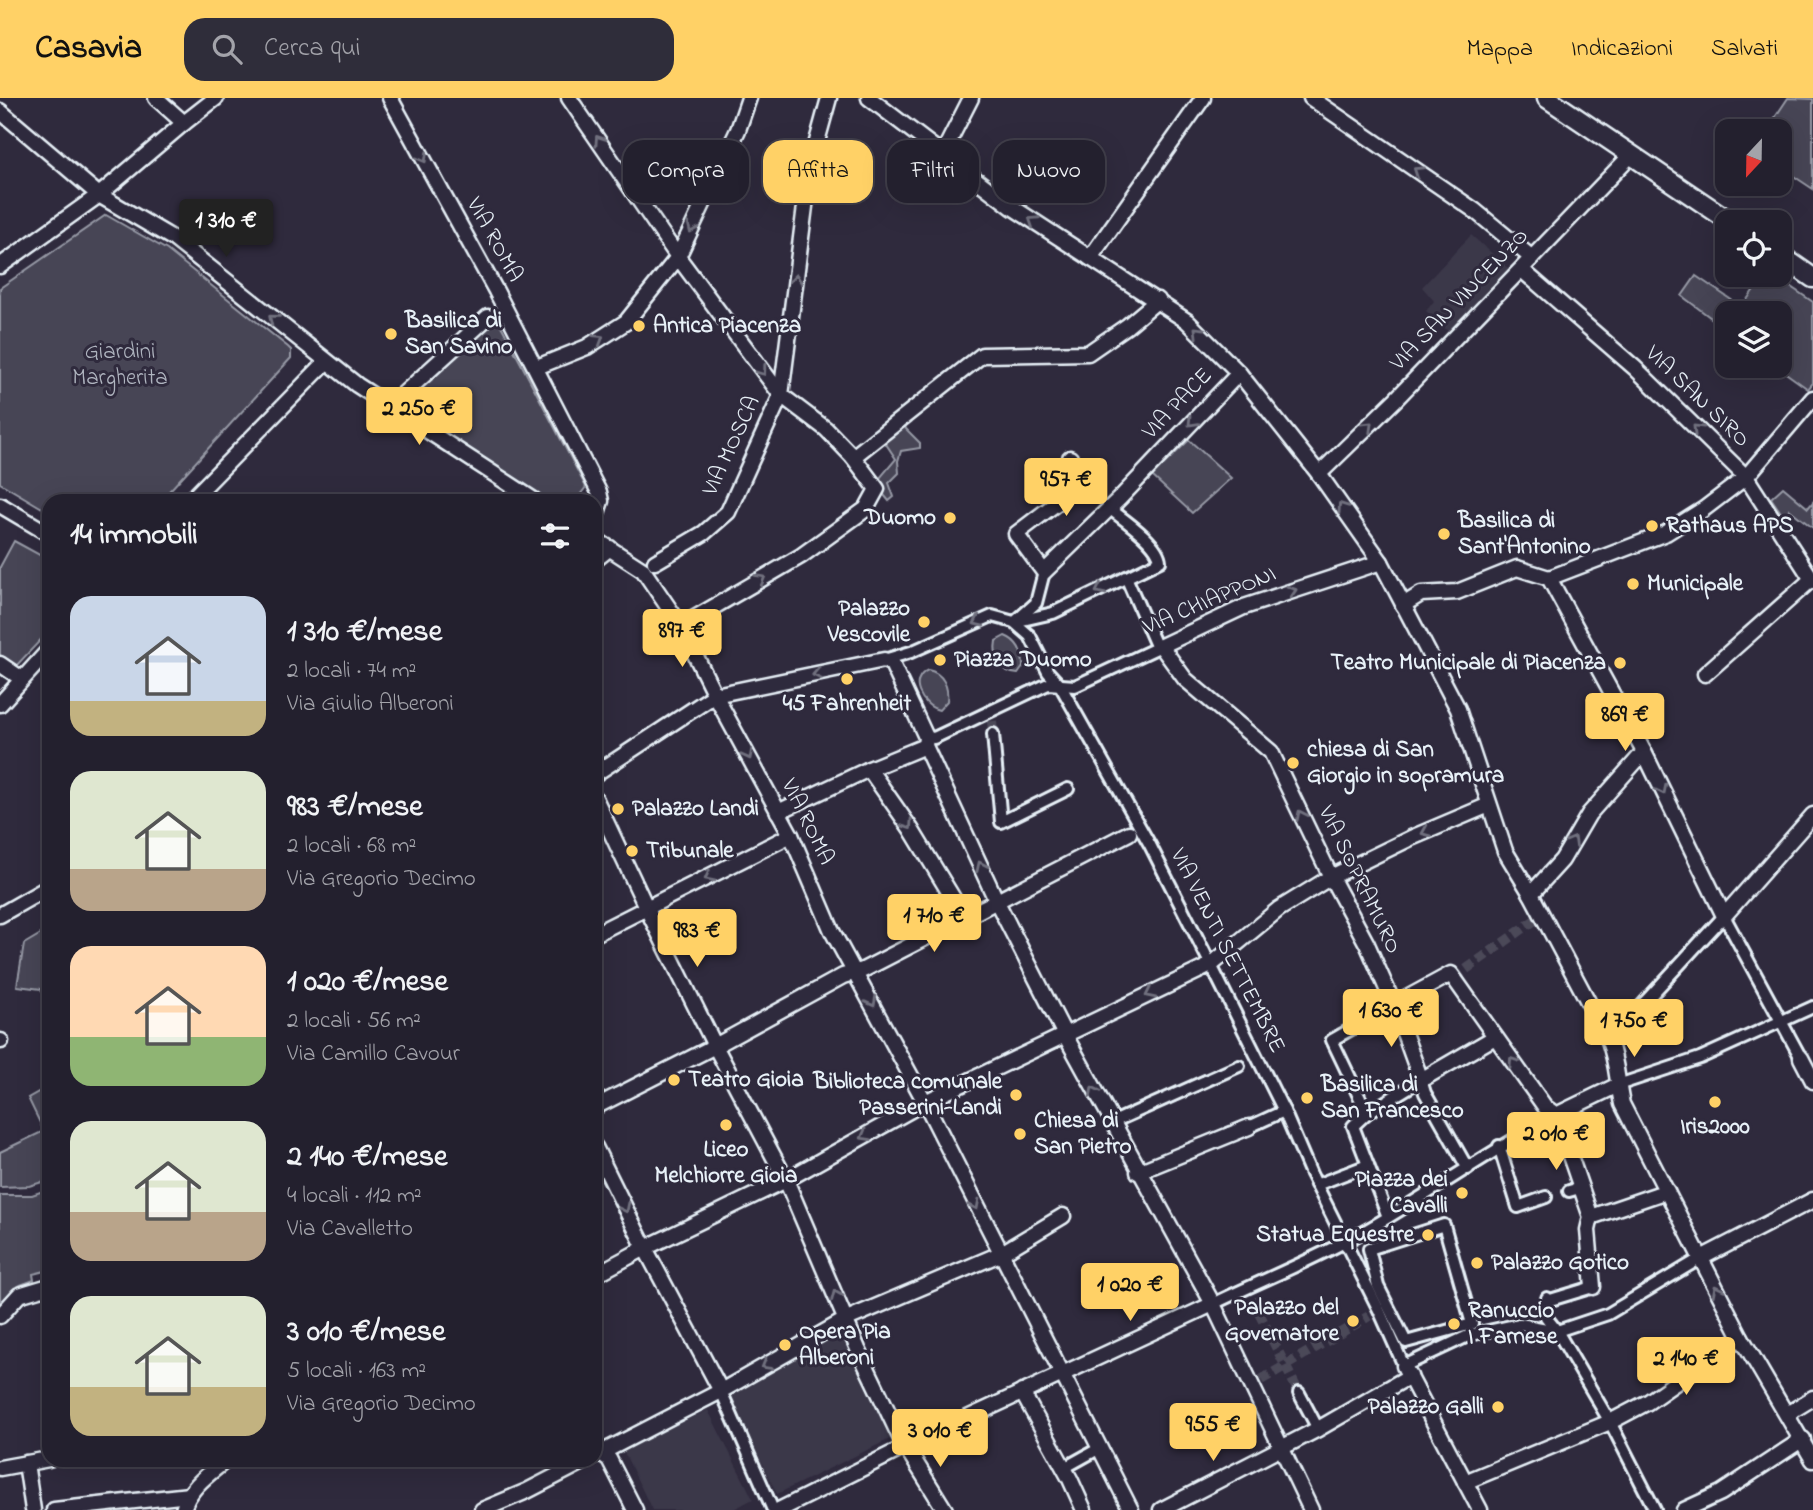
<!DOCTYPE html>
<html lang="it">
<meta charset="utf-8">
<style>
:root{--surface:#23202e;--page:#2f2d3a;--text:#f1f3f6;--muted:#a3a3aa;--line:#403e4a;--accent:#ffd166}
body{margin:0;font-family:"Indie Flower",sans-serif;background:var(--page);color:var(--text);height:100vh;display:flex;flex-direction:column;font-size:26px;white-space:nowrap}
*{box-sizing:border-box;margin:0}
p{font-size:23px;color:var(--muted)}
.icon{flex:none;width:38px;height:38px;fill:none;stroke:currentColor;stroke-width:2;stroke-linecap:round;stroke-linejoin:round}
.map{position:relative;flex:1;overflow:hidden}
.side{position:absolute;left:42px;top:396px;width:560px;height:973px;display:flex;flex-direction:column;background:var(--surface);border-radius:21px;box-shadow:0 7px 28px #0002,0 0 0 2px var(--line)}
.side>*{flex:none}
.guide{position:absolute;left:623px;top:42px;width:665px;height:63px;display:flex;gap:14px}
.needle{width:46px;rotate:202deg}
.buttons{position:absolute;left:1715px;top:21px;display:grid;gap:14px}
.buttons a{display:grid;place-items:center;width:77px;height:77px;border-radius:14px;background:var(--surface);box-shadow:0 7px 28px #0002,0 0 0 2px var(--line);font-size:35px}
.price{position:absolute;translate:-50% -60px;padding:0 16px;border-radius:7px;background:var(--accent);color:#111;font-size:23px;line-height:46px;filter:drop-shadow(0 2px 4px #0008)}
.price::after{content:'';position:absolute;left:50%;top:42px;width:21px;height:16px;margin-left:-10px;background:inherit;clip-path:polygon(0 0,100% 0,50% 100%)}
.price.selected{background:#222;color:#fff}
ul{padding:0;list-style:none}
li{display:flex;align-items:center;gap:21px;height:175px;padding:0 28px}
li span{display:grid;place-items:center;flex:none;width:196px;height:140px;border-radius:21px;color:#555}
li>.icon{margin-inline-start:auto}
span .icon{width:84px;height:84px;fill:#fffc;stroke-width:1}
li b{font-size:30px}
h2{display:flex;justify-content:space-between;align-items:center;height:84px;padding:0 28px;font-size:30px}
.tag{padding:0 24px;border-radius:21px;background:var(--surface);box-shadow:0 7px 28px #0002,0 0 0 2px var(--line);font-size:24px;line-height:63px}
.tag.selected{background:var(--accent);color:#111}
header{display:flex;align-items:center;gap:42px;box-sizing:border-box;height:98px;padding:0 35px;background:var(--accent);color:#111}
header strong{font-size:33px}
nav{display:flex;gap:38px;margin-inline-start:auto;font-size:24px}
.search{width:490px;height:63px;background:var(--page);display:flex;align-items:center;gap:18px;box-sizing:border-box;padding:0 24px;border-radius:21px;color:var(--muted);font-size:26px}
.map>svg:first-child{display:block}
.built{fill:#3b3749}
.green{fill:#464455;stroke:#979aa6;stroke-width:2}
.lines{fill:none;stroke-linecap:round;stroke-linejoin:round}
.pedestrian-tunnel{stroke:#4b4859;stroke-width:10;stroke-dasharray:10 5;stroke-linecap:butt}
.pedestrian-casing{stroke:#e8f1f8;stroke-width:16}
.minor-casing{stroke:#e8f1f8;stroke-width:19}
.tertiary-casing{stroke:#e8f1f8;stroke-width:23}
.pedestrian{stroke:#2f2a3d;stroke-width:10}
.minor{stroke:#2f2a3d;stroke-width:14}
.tertiary{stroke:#2f2a3d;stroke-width:18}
.oneway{stroke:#70707e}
.poi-dot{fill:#ffd166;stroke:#2f2a3d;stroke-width:2.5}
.labels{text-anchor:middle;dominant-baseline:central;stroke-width:6;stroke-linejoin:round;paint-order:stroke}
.street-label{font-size:23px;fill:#e8f1f8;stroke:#2f2a3d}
.poi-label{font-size:23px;font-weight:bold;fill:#e8f1f8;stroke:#2f2a3d;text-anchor:start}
.park-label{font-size:23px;fill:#afb4bf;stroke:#2f2a3d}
</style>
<header>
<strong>Casavia</strong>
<div class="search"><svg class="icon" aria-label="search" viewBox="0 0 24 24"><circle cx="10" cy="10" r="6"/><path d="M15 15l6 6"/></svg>Cerca qui</div>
<nav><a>Mappa</a><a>Indicazioni</a><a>Salvati</a></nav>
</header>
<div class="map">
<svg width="1813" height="1412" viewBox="0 0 1813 1412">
<rect width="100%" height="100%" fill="#2f2a3d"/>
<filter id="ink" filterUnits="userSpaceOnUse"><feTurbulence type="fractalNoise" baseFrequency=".0143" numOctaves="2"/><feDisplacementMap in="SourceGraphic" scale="14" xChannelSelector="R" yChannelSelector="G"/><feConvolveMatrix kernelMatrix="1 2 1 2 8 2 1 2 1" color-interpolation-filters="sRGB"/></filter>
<g filter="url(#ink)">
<g class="built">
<polygon points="1471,137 1512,173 1451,236 1426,213 1434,203 1422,189"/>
<polygon points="839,1231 894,1339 777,1396 727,1294"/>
<polygon points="708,1312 753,1401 732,1412 652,1412 623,1352"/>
</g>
<g class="green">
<polygon points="1788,0 1813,1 1813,91 1780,69 1780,33 1766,33"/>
<polygon points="106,117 167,152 288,249 291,252 291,260 161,402 49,402 49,414 0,385 0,190"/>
<polygon points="1696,178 1742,209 1759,184 1769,190 1776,179 1813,204 1813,285 1808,291 1776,268 1780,268 1780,215 1727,215 1727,232 1682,198"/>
<polygon points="495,216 586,389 576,402 548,402 397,305"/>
<polygon points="903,322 906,331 920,345 920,350 901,353 898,363 899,375 889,385 894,399 889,403 879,391 879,381 896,361 882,340"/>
<polygon points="1189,342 1231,380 1192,415 1152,378"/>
<polygon points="1783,389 1808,410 1813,404 1813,430 1789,411 1786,422 1771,400"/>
<polygon points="14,443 49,462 49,533 16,568 0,557 0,469"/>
<path d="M1005,538C1018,543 1023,555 1023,569L1018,576C1001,575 993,559 996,543Z"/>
<path d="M928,572C943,575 949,589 947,603L939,612C922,608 907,582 928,572Z"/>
<polygon points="47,824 49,824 49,908 41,891 17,888 24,846 44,834"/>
<polygon points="49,988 49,1082 29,1088 0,1089 0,1054 44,1033 28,1000"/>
<polygon points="49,1091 49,1172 33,1176 34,1182 20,1187 0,1206 0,1097 32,1097"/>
</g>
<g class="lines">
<g class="pedestrian-tunnel">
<polyline points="992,623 993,636"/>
<polyline points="1454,880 1542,817"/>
<polyline points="1252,1201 1299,1295"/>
<polyline points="1261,1282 1369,1218"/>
</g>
<defs>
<g id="pedestrian">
<polyline points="1126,479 1157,550"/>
<polyline points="1017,522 1036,505 1044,474"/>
<path d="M1014,524L1053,515L1160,463C1159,445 1123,421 1109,410"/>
<polyline points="884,562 911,554 992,518 1014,524 1030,538 1048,574 1060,587 1150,747 1211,867 1284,1013 1311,1076 1379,1212 1404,1268 1470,1237 1520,1226 1557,1233 1608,1216 1701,1160"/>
<polyline points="993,636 1001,724 1068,691"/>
<polyline points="926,639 934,640 1048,586 1075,588 1161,548"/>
<polyline points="1394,907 1332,942 1367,1015 1421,982 1425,995 1468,1071"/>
<polyline points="1609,943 1724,818 1801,960"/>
<polyline points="1618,987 1700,960 1813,909"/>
<polyline points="1367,1015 1353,1028 1388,1119"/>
<polyline points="1111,1025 1239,968"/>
<polyline points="1249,1029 1284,1013"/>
<polyline points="1499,1048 1518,1109 1546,1099"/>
<polyline points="1316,1087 1368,1067"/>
<polyline points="1569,1093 1580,1090"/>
<polygon points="1444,1127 1472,1226 1406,1244 1378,1188 1369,1151"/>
<polyline points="1547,1200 1546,1219 1557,1233 1610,1324 1655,1412"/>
<polyline points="1547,1203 1593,1189"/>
<path d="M1213,1206C1262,1182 1316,1161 1363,1134C1428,1097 1490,1053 1556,1017"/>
<polyline points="721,1293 773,1412"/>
<polyline points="1299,1295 1318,1331"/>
<polyline points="1064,1370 1100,1350"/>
</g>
<g id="minor">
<polyline points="156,0 184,25"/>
<polyline points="390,0 496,193 599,394 601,403 595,421"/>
<polyline points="569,0 678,159 781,297 826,331 853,359 877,391 866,411 801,458 681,528"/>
<path d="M869,0L1012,109L1187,223L1239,275L1319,376L1381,464L1458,611L1505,753L1531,796L1609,943C1617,964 1617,984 1622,1006L1741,1239L1813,1362"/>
<polyline points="1311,0 1474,112 1532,160"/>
<polyline points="0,13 99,97 174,141 357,287 534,402"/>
<polyline points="942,57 971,0"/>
<polyline points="1090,160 1203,0"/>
<polyline points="0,168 99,97 184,25 216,0"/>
<polyline points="1522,172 1635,270 1746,379 1813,483"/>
<polyline points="537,269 587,249 626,224 678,159 738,32 749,0"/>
<polyline points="389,309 488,219"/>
<polyline points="853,359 982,257 1088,255 1127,228 1158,202"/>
<polyline points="1070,360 1062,401 1016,436 1044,474 1120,400 1239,275"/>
<polyline points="1319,376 1395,302 1631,57"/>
<polyline points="191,402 326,264"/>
<polyline points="0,407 49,436"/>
<polyline points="595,441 643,472 681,528 715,597 791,737 832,833 925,1004 1131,1412"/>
<polyline points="595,462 610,450"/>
<polyline points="655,464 704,435 728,414 781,297 810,69 829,0"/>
<polyline points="1381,464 1244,509 1161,548 1185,581 1271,654 1331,779 1367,846 1394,907 1421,982 1495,939"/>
<polyline points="1549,480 1644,654 1724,818 1813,717"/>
<polyline points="1549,480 1666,435 1704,411 1746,379 1813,300"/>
<polyline points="1403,507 1421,496 1457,494 1517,470 1549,480"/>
<polyline points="0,566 22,581"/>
<polyline points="1705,576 1812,481"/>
<polyline points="0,606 49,552"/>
<polyline points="869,671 911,731 965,820"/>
<polyline points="595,676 715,597 884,562 892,566 926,639 925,648 997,804 1065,937 1213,1206 1311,1412"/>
<polyline points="595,700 647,811 715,948 786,1082 858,1251 901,1341 945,1412"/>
<polyline points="778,714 869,671 925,648"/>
<polyline points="1531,796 1562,762 1589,716 1644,654"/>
<polyline points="0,817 49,789"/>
<polyline points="595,836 791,737"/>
<polyline points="1394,907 1451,876 1545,1009 1556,1017"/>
<polyline points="0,943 1,943"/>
<polyline points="1801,960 1813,983"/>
<polyline points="595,1009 715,948 843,878 863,872 1129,735"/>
<polyline points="1556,1017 1591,1119"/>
<polyline points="1556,1017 1618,987"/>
<polyline points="595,1049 645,1150 721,1293"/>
<polyline points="1138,1074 1249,1029"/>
<polyline points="1591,1119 1667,1093"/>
<polyline points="1591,1119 1588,1132 1593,1189"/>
<polyline points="1701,1160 1813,1102"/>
<polyline points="595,1177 645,1150 786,1082 925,1004 1211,867 1279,811 1331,779 1411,740 1489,707"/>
<polyline points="0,1218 19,1197 49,1188"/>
<polyline points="1404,1268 1480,1412"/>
<polyline points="1022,1294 1070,1381 1084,1412"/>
<polyline points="1787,1316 1813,1300"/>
<polyline points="595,1351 609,1361 635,1412"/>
<polyline points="595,1358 721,1293 847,1221 1000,1156 1063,1118"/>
<polyline points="26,1365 33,1412"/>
<polyline points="0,1370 49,1361"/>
<polyline points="1465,1384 1610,1324 1648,1304 1741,1239"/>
<polyline points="54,1412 189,1397"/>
<path d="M183,1412C189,1389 209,1376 226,1362"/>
<polyline points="482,1412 527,1393 587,1362"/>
<polyline points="779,1412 905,1349 1213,1206"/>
<polyline points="1161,1412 1318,1331 1410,1278"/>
<polyline points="1684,1412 1721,1395 1803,1341"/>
</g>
<g id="tertiary">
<polyline points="1547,0 1731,124"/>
<polyline points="1780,157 1813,180"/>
</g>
</defs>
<use href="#pedestrian" class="pedestrian-casing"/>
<use href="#minor" class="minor-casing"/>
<use href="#tertiary" class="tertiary-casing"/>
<use href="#pedestrian" class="pedestrian"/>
<use href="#minor" class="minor"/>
<use href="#tertiary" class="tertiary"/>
</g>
<defs><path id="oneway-chevron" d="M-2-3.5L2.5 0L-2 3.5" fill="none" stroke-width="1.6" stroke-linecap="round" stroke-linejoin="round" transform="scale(1.75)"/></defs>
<g class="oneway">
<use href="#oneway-chevron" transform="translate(599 42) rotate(-124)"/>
<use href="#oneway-chevron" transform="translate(423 60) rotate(61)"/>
<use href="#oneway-chevron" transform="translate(1418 73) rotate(-146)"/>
<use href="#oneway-chevron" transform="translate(1033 123) rotate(-147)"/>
<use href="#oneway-chevron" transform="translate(692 130) rotate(115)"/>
<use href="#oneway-chevron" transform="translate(796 181) rotate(-83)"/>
<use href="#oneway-chevron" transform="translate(273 221) rotate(-141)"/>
<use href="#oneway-chevron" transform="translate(1198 233) rotate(-135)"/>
<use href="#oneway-chevron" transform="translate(599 241) rotate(-32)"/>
<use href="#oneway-chevron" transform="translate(762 273) rotate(53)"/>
<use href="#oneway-chevron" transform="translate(1192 324) rotate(134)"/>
<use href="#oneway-chevron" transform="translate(1368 328) rotate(-44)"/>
<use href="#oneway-chevron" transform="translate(1697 331) rotate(-135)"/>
<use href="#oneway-chevron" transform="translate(1342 409) rotate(-125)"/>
<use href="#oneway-chevron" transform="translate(761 481) rotate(-30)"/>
<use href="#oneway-chevron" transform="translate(1100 492) rotate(154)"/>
<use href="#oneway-chevron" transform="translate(1292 493) rotate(-18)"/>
<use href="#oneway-chevron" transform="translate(978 524) rotate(156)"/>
<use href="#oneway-chevron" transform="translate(817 576) rotate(168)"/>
<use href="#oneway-chevron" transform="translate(748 657) rotate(62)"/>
<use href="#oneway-chevron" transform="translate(1662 692) rotate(64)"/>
<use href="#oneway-chevron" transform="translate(1301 717) rotate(-116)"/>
<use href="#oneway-chevron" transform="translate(908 727) rotate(56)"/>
<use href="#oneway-chevron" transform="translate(1426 734) rotate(157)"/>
<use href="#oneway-chevron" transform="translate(1573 743) rotate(-60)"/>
<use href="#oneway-chevron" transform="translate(981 768) rotate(-115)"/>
<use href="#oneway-chevron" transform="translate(709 779) rotate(153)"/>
<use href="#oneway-chevron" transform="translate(1150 896) rotate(154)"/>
<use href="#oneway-chevron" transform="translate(872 904) rotate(62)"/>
<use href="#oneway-chevron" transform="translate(1513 964) rotate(-125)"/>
<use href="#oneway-chevron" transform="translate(1094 993) rotate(-118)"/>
<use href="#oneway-chevron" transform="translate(865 1038) rotate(151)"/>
<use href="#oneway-chevron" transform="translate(975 1107) rotate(63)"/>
<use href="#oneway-chevron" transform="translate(625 1110) rotate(64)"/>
<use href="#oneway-chevron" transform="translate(1717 1192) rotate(-117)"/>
<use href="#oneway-chevron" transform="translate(836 1197) rotate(-113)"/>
<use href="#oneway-chevron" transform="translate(766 1267) rotate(150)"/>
</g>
</g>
<g class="poi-dot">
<circle cx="639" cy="228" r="7"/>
<circle cx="391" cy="236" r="7"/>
<circle cx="950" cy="420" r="7"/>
<circle cx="1652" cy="428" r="7"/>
<circle cx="1444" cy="436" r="7"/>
<circle cx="1633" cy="486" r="7"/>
<circle cx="924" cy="524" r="7"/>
<circle cx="940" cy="562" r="7"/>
<circle cx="1620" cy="565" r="7"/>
<circle cx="847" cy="581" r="7"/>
<circle cx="1293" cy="665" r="7"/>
<circle cx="618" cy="711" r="7"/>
<circle cx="632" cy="753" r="7"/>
<circle cx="674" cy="982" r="7"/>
<circle cx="1016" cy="997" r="7"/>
<circle cx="1307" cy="1000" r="7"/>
<circle cx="1715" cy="1004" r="7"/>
<circle cx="726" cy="1027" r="7"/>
<circle cx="1020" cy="1036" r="7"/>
<circle cx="1462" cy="1095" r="7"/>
<circle cx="1428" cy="1137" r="7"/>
<circle cx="1477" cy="1165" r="7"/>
<circle cx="1353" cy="1223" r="7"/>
<circle cx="1454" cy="1226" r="7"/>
<circle cx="785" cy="1247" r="7"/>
<circle cx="1498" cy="1309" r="7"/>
</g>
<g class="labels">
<g class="street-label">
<text transform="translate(494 142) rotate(61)">VIA ROMA</text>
<text transform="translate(1460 202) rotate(-46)">VIA SAN VINCENZO</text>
<text transform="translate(1697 299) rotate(44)">VIA SAN SIRO</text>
<text transform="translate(1178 306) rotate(-46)">VIA PACE</text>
<text transform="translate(732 348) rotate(-65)">VIA MOSCA</text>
<text transform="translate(1210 503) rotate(-23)">VIA CHIAPPONI</text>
<text transform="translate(807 724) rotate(64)">VIA ROMA</text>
<text transform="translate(1359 782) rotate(64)">VIA SOPRAMURO</text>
<text transform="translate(1227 853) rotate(63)">VIA VENTI SETTEMBRE</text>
</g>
<g class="poi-label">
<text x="405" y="223">Basilica di<tspan x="405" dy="26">San Savino</tspan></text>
<text x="653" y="228">Antica Piacenza</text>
<text x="936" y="420" text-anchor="end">Duomo</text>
<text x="1458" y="423">Basilica di<tspan x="1458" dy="26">Sant'Antonino</tspan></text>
<text x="1666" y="428">Rathaus APS</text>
<text x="1647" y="486">Municipale</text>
<text x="910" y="511" text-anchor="end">Palazzo<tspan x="910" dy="26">Vescovile</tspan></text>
<text x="954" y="562">Piazza Duomo</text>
<text x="1606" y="565" text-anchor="end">Teatro Municipale di Piacenza</text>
<text x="847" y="606" text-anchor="middle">45 Fahrenheit</text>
<text x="1307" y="652">chiesa di San<tspan x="1307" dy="26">Giorgio in sopramura</tspan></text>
<text x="632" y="711">Palazzo Landi</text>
<text x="646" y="753">Tribunale</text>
<text x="688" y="982">Teatro Gioia</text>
<text x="1002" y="984" text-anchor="end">Biblioteca comunale<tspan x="1002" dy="26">Passerini-Landi</tspan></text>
<text x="1321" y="987">Basilica di<tspan x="1321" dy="26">San Francesco</tspan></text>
<text x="1034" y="1023">Chiesa di<tspan x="1034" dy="26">San Pietro</tspan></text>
<text x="1715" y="1029" text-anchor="middle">Iris2000</text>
<text x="726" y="1052" text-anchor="middle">Liceo<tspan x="726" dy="26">Melchiorre Gioia</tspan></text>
<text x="1448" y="1082" text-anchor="end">Piazza dei<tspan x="1448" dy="26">Cavalli</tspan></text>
<text x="1414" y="1137" text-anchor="end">Statua Equestre</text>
<text x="1491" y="1165">Palazzo Gotico</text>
<text x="1339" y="1210" text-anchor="end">Palazzo del<tspan x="1339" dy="26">Governatore</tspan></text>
<text x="1468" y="1213">Ranuccio<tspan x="1468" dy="26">I Farnese</tspan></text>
<text x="799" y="1234">Opera Pia<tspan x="799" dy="26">Alberoni</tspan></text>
<text x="1484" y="1309" text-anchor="end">Palazzo Galli</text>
</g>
<g class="park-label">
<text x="120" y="254">Giardini<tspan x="120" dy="26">Margherita</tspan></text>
</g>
</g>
</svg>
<div class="buttons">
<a><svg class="needle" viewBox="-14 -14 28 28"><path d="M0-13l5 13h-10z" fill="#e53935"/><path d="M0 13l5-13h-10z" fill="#a3a3aa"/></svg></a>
<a><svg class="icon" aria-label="locate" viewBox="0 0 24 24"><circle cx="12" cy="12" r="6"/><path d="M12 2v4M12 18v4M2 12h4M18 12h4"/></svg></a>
<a><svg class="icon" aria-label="layers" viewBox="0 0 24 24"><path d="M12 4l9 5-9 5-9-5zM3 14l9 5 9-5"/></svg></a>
</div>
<b class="price selected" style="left:226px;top:161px">1 310 €</b>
<b class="price" style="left:419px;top:349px">2 250 €</b>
<b class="price" style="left:1066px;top:420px">957 €</b>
<b class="price" style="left:682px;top:571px">897 €</b>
<b class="price" style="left:1625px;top:655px">869 €</b>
<b class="price" style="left:934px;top:856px">1 710 €</b>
<b class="price" style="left:697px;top:871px">983 €</b>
<b class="price" style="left:1391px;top:951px">1 630 €</b>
<b class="price" style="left:1634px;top:961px">1 750 €</b>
<b class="price" style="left:1556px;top:1074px">2 010 €</b>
<b class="price" style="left:1130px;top:1225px">1 020 €</b>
<b class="price" style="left:1686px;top:1299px">2 140 €</b>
<b class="price" style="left:1213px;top:1365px">955 €</b>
<b class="price" style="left:940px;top:1371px">3 010 €</b>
<div class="guide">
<a class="tag">Compra</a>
<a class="tag selected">Affitta</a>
<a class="tag">Filtri</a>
<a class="tag">Nuovo</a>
</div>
<section class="side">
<h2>14 immobili<svg class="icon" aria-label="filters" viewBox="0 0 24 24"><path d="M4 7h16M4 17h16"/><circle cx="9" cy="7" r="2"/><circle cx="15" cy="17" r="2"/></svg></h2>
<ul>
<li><span style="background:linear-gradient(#c9d6e8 75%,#c2b280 0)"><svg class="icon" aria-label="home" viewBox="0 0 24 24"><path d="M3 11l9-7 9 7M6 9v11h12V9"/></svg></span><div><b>1 310 €/mese</b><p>2 locali · 74 m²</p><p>Via Giulio Alberoni</p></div></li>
<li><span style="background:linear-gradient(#dfe7d0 70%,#b9a48a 0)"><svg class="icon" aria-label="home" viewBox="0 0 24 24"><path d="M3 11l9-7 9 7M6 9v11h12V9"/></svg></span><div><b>983 €/mese</b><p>2 locali · 68 m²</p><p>Via Gregorio Decimo</p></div></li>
<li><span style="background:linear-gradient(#ffd9b3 65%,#8fb573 0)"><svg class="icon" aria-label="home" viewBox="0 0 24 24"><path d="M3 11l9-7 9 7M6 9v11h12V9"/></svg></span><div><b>1 020 €/mese</b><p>2 locali · 56 m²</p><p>Via Camillo Cavour</p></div></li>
<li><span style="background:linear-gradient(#dfe7d0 65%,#b9a48a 0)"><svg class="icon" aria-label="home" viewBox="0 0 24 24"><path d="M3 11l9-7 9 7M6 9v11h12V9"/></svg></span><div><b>2 140 €/mese</b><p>4 locali · 112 m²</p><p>Via Cavalletto</p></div></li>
<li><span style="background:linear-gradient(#dfe7d0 65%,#c2b280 0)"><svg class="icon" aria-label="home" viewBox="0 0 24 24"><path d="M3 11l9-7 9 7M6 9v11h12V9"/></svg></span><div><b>3 010 €/mese</b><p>5 locali · 163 m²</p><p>Via Gregorio Decimo</p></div></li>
</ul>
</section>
</div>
